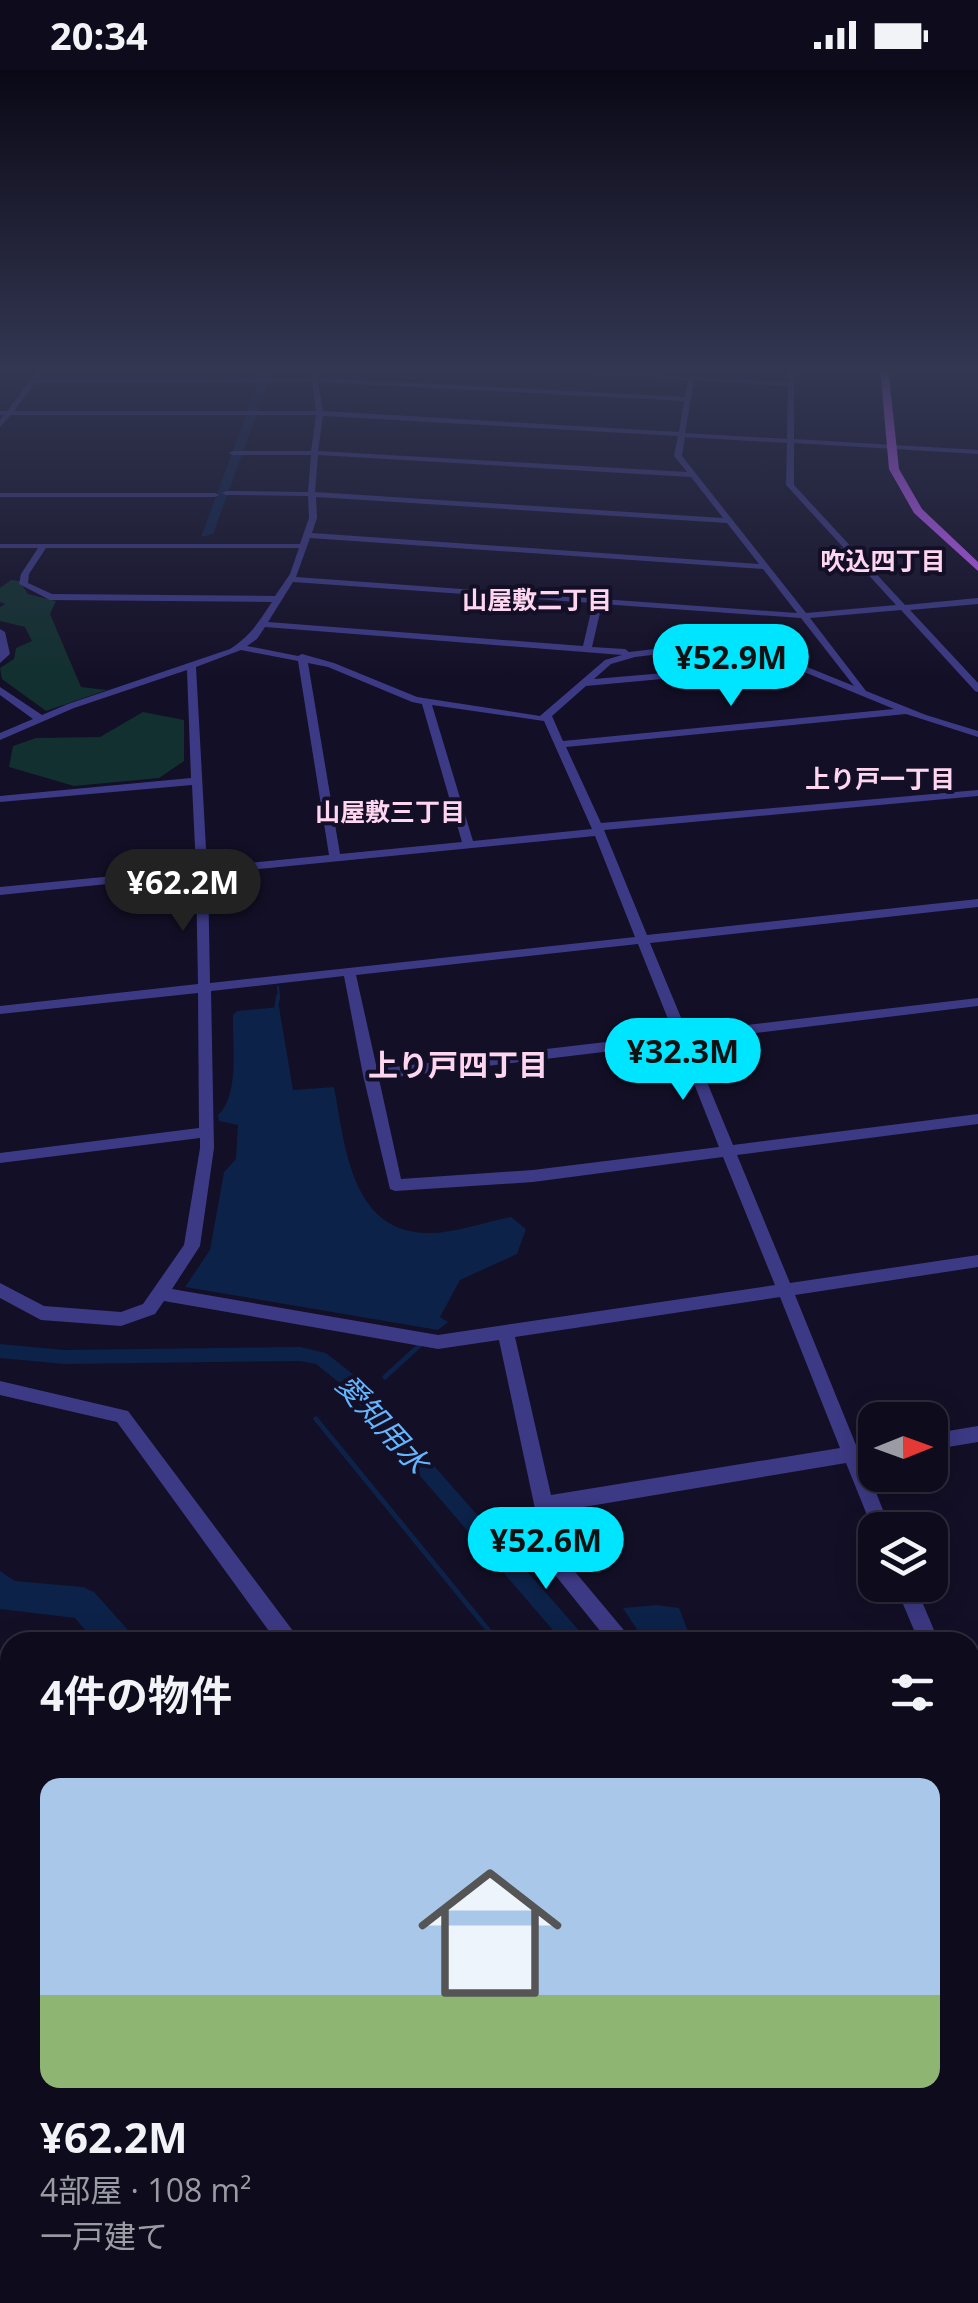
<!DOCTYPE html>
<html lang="ja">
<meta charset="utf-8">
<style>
:root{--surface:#0e0b1c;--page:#171425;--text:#f1f3f6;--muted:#9b9ba3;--line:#2e2b3b;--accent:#00e5ff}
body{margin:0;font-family:"Open Sans","Noto Sans JP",sans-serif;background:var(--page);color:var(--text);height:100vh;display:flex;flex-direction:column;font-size:38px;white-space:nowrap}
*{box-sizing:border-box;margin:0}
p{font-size:32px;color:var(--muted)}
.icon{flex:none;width:55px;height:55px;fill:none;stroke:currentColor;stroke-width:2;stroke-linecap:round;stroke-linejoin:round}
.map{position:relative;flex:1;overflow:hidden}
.side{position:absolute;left:0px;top:1562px;width:980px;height:672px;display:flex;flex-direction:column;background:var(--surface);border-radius:30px 30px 0 0;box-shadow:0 5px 25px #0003,0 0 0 2px var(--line)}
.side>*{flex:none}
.needle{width:65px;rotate:89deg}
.buttons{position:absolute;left:858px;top:1332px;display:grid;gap:20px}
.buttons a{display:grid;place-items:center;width:90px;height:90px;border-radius:20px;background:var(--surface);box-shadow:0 5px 25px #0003,0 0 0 2px var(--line);font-size:50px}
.price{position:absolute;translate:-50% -85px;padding:0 22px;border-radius:35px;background:var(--accent);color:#111;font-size:32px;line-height:65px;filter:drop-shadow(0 2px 5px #0008)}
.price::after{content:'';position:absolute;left:50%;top:60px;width:30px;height:22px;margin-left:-15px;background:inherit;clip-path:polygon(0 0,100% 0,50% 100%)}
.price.active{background:#222;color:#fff}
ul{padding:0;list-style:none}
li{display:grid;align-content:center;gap:20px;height:530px;padding:0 40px}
li span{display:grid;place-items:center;height:310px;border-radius:20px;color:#555}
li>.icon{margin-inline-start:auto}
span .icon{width:180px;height:180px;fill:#fffc;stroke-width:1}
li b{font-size:42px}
h2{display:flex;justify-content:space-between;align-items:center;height:120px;padding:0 40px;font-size:42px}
.status{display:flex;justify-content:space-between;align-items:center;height:70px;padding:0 50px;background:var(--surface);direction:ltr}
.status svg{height:28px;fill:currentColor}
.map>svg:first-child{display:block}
.green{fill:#12302f}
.water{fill:#0c2248}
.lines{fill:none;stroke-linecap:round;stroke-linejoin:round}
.stream-far2{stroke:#0c2248;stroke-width:2.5}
.stream-far1{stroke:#0c2248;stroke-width:4}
.stream{stroke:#0c2248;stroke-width:5}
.canal{fill:#0c2248;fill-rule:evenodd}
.river{fill:#0c2248;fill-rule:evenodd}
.minor{fill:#3d3a85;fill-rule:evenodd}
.major{fill:#c25bff;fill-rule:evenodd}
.labels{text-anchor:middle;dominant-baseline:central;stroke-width:8;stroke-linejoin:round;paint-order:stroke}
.far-neighbourhood-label{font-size:25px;font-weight:bold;fill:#ffd6f0;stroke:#130f26}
.neighbourhood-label{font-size:30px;font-weight:bold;fill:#ffd6f0;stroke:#130f26}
.water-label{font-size:30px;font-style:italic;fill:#62b6ff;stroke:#130f26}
</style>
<div class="status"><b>20:34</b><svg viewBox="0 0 49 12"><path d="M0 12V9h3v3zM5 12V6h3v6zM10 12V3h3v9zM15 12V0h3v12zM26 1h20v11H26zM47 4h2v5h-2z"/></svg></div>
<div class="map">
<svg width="978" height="2233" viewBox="0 0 978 2233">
<rect width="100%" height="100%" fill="#130f26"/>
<g class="green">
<polygon points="11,510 19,511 28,524 56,531 50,544 81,617 107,620 46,641 2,609 0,598 14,589 16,578 32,571 25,557 0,551 0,537 5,534 0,532 0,518"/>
<polygon points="143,642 184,650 184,691 159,708 74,716 9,697 13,676 36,668 100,667"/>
</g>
<g class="water">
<path d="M279,937L293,1020L334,1017C345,1074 350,1160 425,1163C452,1164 484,1152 511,1147L526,1159L517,1184L460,1210L440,1247L448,1252L438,1260L185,1217L210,1180L224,1102L236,1089L238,1055L219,1051L218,1045C240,1025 232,973 233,945L237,941Z"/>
<polygon points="657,1535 679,1538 692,1572 645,1572 623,1538"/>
</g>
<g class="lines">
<polyline class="stream-far2" points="278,917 279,929"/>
<polyline class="stream-far1" points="276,940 278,926"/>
<g class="stream">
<polyline points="385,1307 421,1274"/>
<polyline points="316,1349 498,1572"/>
</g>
<g class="canal">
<polygon points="0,1274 64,1280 300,1277 326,1283 354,1305 583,1565 586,1572 563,1572 342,1315 316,1294 300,1291 64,1294 0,1288"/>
<polygon points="839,2225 866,2225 869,2233 842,2233"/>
</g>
<g class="river">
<polygon points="264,297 274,297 213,464 201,467"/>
<polygon points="0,1501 15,1511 83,1517 94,1522 128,1560 132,1572 95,1572 75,1548 0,1539"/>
<polygon points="389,2225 433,2225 436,2233 392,2233"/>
</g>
<g class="minor">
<path d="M41,297H47L38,309L311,308L310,297H316L318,308L685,327L688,310L495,297L788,312V297H794V369L978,380V384L794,373V415L905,535L978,528V534L910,540L978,613V622L975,621L901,540L810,548L866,621L926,645L978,661V667L906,644L566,677L601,753L978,720V726L604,760L647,865L978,829V837L650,873L687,962L978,928V936L690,971L733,1075L978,1044V1054L737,1085L790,1213L978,1185V1197L795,1225L856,1375L875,1372V1388L863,1390L891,1460H875V1465L846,1393L554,1442L566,1491L628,1565L631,1572H609L547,1495L499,1270L438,1279L164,1231L155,1244L121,1256L41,1250L0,1228V1213L44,1236L121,1242L143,1234L184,1175L200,1078V1068L0,1093V1083L199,1058L198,923L0,944V936L198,914L196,805L0,825V817L196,798L192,715L0,732V726L191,708L187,600L74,638L0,670V663L33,649L0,625V617L42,645L68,634L230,579C251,565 258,553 272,532L50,530L19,514L21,504L38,478H0V474H300L309,448L308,426L226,425L222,423L226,421L308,422L311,385H233L229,383L233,381H311L316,345H11L0,357V350L4,345H0V341H7ZM694,310L788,316L787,369L685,363ZM312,312L316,341H14L35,313ZM318,312L684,331L679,362L323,341ZM323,346L678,366L674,386L687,402L318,381ZM685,367L787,373L786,415L896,535L806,543L682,386ZM318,385L691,407L723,448L315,422ZM316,427L727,453L759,494L312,463L317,448ZM310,468L763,499L797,543L296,507ZM46,478H299L290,504L275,526L52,524L28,513L29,504ZM293,512L593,533L583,576L268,552ZM602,534L801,548L854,616L721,562L707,563L689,575L629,582L625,579L592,577ZM265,557L622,585L605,590L540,646L417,627L334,593L302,584L298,586L247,576L257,569ZM712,568H720L781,593L594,609L611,594L635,587L694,580ZM241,580L298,591L329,785L207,797L196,597ZM308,593L328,597L412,632L422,634L462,772L340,784ZM792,597L894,639L563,671L552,646L586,616ZM432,635L544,651L592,759L473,771ZM595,766L635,867L210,913L208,804ZM638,874L674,964L377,999L356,905ZM344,906L363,1005L390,1119L395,1121L533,1112L723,1087L775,1215L438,1265L172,1219L200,1176L214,1078L211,921ZM678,973L719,1077L533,1100L401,1109L379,1009ZM780,1227L840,1378L551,1425L515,1267Z"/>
<polygon points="0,423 215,423 219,425 215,427 0,427"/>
<polygon points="0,559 5,562 10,584 0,593"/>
<polygon points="0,1311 128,1341 296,1565 299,1572 277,1572 117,1352 0,1325"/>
<polygon points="978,1356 978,1372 930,1380 930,1364"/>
<polygon points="895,1515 915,1515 939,1572 919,1572"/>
<polygon points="978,1577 978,1597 970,1598 970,1578"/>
<polygon points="970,1662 978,1666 978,1703 970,1698"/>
<polygon points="978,1952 978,1976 970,1978 970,1954"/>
<rect x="0" y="2084" width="10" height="26"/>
<rect x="183" y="2225" width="26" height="8"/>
<polygon points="735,2225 762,2225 765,2233 738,2233"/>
<polygon points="886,2225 912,2225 915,2233 889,2233"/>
</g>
<polygon class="major" points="880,297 888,297 899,399 922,439 978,492 978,501 914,443 889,399"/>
</g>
<linearGradient id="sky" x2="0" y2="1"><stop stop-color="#0a0815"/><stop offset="0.49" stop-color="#333752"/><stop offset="1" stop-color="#333752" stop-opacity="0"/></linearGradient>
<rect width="978" height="610" fill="url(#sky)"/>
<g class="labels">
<g class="far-neighbourhood-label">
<text x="883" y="490">吹込四丁目</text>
<text x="537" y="529">山屋敷二丁目</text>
<text x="880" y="708">上り戸一丁目</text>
<text x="390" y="741">山屋敷三丁目</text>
</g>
<g class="neighbourhood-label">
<text x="458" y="994">上り戸四丁目</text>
</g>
<g class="water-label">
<text transform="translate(383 1353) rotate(48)">愛知用水</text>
</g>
</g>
</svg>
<div class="buttons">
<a><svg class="needle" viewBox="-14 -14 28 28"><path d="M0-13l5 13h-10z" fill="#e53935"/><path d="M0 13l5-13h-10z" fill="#9b9ba3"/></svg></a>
<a><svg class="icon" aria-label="layers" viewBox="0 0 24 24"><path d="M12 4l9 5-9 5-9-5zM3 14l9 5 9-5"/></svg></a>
</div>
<b class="price" style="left:731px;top:639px">¥52.9M</b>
<b class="price active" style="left:183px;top:864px">¥62.2M</b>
<b class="price" style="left:683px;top:1033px">¥32.3M</b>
<b class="price" style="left:546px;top:1522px">¥52.6M</b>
<section class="side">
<h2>4件の物件<svg class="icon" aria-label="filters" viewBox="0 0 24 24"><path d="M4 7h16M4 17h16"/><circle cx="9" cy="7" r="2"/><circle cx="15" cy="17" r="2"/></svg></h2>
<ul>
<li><span style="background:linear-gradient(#a9c7e8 70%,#8fb573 0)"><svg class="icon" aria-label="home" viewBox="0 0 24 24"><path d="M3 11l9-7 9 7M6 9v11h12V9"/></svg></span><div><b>¥62.2M</b><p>4部屋 · 108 m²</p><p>一戸建て</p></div></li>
</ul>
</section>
</div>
